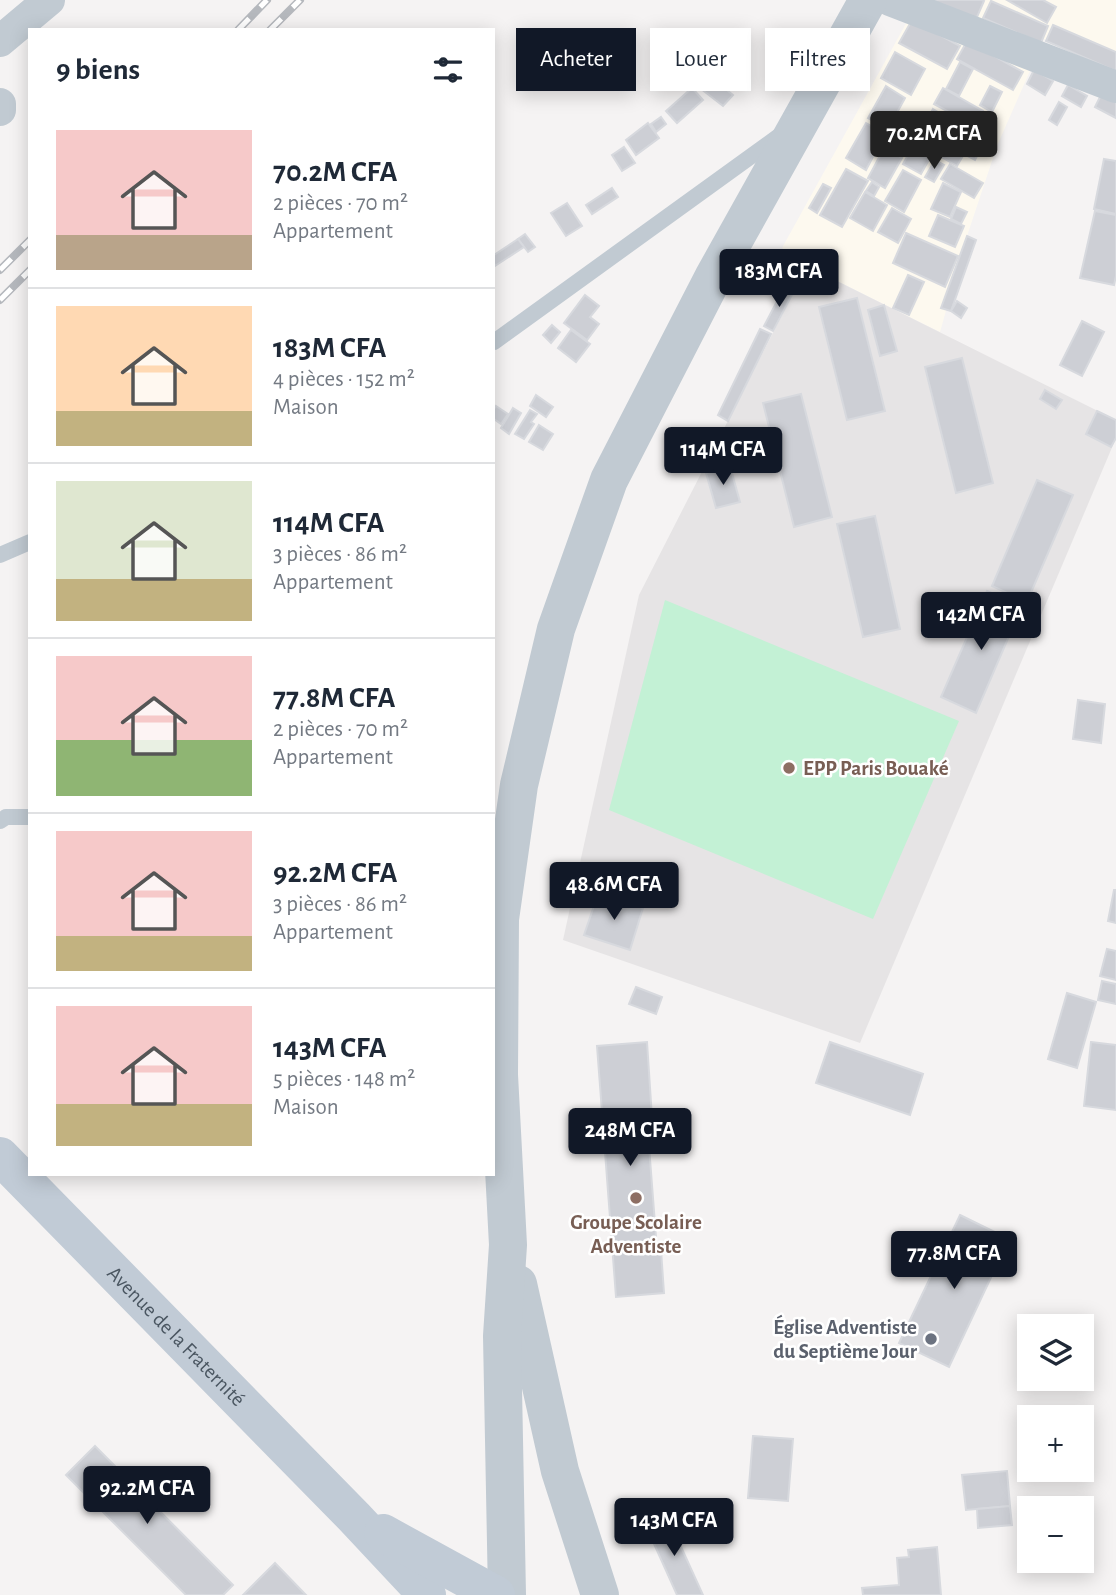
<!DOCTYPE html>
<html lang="fr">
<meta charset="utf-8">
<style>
:root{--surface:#fff;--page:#f6f6f7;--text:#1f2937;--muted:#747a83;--line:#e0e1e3;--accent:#111827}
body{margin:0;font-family:"Alegreya Sans",sans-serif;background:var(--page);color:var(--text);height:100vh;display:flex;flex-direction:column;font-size:26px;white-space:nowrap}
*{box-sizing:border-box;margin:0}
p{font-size:23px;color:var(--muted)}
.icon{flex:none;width:38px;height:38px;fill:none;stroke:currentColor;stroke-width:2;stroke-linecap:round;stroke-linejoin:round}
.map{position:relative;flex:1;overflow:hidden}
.side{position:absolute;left:28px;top:28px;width:467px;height:1148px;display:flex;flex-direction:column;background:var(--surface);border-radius:0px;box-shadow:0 4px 18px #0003}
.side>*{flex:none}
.banner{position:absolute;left:516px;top:28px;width:494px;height:63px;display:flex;gap:14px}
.tools{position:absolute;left:1017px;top:1314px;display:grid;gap:14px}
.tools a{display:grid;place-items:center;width:77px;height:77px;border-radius:0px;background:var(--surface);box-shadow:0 4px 18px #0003;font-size:35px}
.price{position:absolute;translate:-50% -60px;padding:0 16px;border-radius:7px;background:var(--accent);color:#fff;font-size:23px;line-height:46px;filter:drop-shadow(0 2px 4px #0008)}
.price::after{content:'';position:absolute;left:50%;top:42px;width:21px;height:16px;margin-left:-10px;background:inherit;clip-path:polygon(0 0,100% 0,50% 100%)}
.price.selected{background:#222;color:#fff}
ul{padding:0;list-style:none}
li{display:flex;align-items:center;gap:21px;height:175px;padding:0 28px}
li+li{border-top:2px solid var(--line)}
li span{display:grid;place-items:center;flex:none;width:196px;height:140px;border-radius:0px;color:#555}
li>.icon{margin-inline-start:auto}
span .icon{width:84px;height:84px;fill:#fffc;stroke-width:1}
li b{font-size:30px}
h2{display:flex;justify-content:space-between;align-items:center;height:84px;padding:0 28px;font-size:30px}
.tag{padding:0 24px;border-radius:0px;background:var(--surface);box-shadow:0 4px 18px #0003;font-size:24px;line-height:63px}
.tag.selected{background:var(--accent);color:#fff}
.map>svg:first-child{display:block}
.commercial{fill:#fdf9ef}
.education{fill:#e6e4e5}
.green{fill:#c3f1d5}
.building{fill:#cdcfd5;stroke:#d7d9de;stroke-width:2}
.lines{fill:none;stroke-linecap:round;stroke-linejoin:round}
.service{stroke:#c1cad2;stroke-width:16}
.minor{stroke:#c1cad2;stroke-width:32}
.tertiary{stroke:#c1cad2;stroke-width:38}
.secondary{stroke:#c1cbd6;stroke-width:38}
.rail-casing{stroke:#b5b8bd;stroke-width:8}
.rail{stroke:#fff;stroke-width:5;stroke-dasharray:16;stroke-linecap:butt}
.education-dot{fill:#8d6e63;stroke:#fff;stroke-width:2.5}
.worship-dot{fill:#6b7280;stroke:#fff;stroke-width:2.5}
.labels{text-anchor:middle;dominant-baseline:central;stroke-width:5;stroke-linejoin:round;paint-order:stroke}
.education-label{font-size:21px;font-weight:bold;fill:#785e54;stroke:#fff;text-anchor:start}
.worship-label{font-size:21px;font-weight:bold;fill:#5b616d;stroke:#fff;text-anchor:end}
.street-label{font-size:21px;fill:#4a5661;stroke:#fff}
</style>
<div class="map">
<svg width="1116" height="1595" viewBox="0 0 1116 1595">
<rect width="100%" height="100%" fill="#f5f3f3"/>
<polygon class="commercial" points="919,0 1116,0 1116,65 1044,39 997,146 967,236 940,332 807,266 782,248"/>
<polygon class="education" points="807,266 1116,420 1116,438 860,1043 563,940 639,595"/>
<polygon class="green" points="665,600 959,721 873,919 609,810"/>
<g class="building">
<polygon points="918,0 982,0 984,1 974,24"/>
<polygon points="1007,0 1043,0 1056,7 1047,23"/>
<polygon points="991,1 1048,26 1041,43 983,18"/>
<polygon points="912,20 960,46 947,69 899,43"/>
<polygon points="1053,25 1116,52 1116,71 1046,41"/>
<polygon points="967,41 1023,72 1013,90 957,59"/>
<polygon points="895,52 925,69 911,95 881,78"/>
<polygon points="960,62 973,69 959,96 946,89"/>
<polygon points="1034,70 1053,81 1045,95 1027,84"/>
<polygon points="710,76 733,95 723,106 700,88"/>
<polygon points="1068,85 1087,96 1081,107 1062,96"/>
<polygon points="886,86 905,98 888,129 868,118"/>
<polygon points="990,86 1002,92 992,112 980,105"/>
<polygon points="692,88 703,100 677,123 666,111"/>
<polygon points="943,88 983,111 975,126 934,104"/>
<polygon points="1102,93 1116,101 1116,118 1095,107"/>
<polygon points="1059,102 1067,107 1057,125 1049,120"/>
<polygon points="933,109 951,120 921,174 903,164"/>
<polygon points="661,117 666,124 656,132 651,124"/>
<polygon points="955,121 986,139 975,160 964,154 957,166 936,154"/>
<polygon points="648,123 659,138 636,155 626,140"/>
<polygon points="866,123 885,134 866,170 846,158"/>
<polygon points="624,147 635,163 622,171 612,155"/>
<polygon points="884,148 902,158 885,188 868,178"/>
<polygon points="1104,159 1116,161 1116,214 1094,209"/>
<polygon points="935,160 944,165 934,182 925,177"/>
<polygon points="950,164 983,183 974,198 941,179"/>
<polygon points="846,169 868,181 842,227 820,215"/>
<polygon points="903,170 921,180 904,212 885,201"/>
<polygon points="872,182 879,187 874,196 866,191"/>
<polygon points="943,183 961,192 950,217 931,209"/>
<polygon points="823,184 831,188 817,213 809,208"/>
<polygon points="612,188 618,197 592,214 586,205"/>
<polygon points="865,192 887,205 873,231 850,218"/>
<polygon points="567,203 582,226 566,236 551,213"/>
<polygon points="956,207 967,212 961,224 951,219"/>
<polygon points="892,208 911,219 898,243 878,232"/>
<polygon points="1095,211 1116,215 1116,276 1114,285 1080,278"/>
<polygon points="938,215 964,226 955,247 929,236"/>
<polygon points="906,233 958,256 945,287 893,263"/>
<polygon points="525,234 535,247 528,252 518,239"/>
<polygon points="967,236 976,240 951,311 941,308"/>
<polygon points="518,239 524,247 495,266 494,263 494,255"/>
<polygon points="908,275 924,282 909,315 893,308"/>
<polygon points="785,286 794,291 773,331 764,326"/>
<polygon points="585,295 599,306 590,317 599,324 587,340 564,323"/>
<polygon points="857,298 885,411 847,420 819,307"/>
<polygon points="957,301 967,308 961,318 951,311"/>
<polygon points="884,305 897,351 880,356 868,310"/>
<polygon points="1082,321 1104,332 1082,376 1060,365"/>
<polygon points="552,325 560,332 551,343 543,335"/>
<polygon points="760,329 771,334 728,421 718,415"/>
<polygon points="571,330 590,344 576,362 558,348"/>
<polygon points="962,358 993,483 956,493 925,367"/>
<polygon points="1045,390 1062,400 1056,409 1040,399"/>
<polygon points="801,394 832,517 794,527 763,403"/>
<polygon points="536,395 553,407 546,417 530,406"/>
<polygon points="496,406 508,414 501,424 494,419 494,409"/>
<polygon points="513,408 521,413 509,434 501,428"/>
<polygon points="530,410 537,414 531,422 534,424 524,439 515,434"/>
<polygon points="1097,411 1116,420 1116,438 1111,447 1086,434"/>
<polygon points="539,425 553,434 543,450 529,442"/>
<polygon points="730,466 740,502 716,508 706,473"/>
<polygon points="1037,480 1073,495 1027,602 992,586"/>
<polygon points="875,516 900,629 863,637 837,524"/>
<polygon points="987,591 1022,606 976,713 941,697"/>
<polygon points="1078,700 1105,704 1101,743 1073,739"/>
<polygon points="1114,890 1116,890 1116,923 1108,921"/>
<polygon points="598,894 643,908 630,950 584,935"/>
<polygon points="1107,949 1116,951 1116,980 1100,976"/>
<polygon points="1102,981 1116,984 1116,1004 1098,1000"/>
<polygon points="636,987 662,997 656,1014 629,1004"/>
<polygon points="1067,993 1096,1002 1077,1068 1048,1059"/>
<polygon points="647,1042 653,1133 648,1133 657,1250 661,1250 664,1293 616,1297 597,1046"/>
<polygon points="830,1042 923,1074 910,1115 816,1083"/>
<polygon points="1091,1042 1116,1045 1116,1110 1084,1106"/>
<polygon points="960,1215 1009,1239 949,1367 899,1343"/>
<polygon points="753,1436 793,1439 788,1501 748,1498"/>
<polygon points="95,1446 233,1585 223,1595 186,1595 66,1475"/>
<polygon points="1007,1471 1010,1506 966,1510 962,1475"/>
<polygon points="1010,1506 1012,1525 978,1528 977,1509"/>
<polygon points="667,1516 703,1595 677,1595 646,1526"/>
<polygon points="937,1547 941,1595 863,1595 862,1588 899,1585 897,1558 909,1557 908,1550"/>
<polygon points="275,1563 306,1595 243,1595"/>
</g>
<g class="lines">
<g class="service">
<polyline points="494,342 779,136"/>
<polyline points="0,555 30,542"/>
<polyline points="0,821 6,817 30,817"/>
</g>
<g class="minor">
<polyline points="890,0 1116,87"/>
<polyline points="0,41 49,0"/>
<polyline points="0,104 0,110"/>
</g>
<g class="tertiary">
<polyline points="518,1284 560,1471 600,1595"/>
<polyline points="507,1595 502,1336 508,1245 499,1075 500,919 519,785 556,629 609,480 714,276 868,0"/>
</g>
<g class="secondary">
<path id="s1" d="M0,1156L354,1517L427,1595"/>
<polyline points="383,1533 496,1595"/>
</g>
<defs>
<g id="rail">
<polyline points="238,30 267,0"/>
<polyline points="270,30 300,0"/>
<polyline points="0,270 30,240"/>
<polyline points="0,300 30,270"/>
</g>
</defs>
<use href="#rail" class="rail-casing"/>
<use href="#rail" class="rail"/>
</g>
<g class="education-dot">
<circle cx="789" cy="768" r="7"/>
<circle cx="636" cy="1198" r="7"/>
</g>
<circle class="worship-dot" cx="931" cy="1339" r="7"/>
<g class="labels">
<g class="education-label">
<text x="803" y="768">EPP Paris Bouaké</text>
<text x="636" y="1222" text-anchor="middle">Groupe Scolaire<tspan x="636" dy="24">Adventiste</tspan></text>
</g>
<g class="worship-label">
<text x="917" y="1327">Église Adventiste<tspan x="917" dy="24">du Septième Jour</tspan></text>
</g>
<g class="street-label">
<text stroke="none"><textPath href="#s1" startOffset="252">Avenue de la Fraternité</textPath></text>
</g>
</g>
</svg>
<div class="tools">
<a><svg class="icon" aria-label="layers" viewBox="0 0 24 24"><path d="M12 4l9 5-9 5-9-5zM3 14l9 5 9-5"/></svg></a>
<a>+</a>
<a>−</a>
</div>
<b class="price selected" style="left:934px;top:171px">70.2M CFA</b>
<b class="price" style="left:779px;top:309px">183M CFA</b>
<b class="price" style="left:723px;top:487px">114M CFA</b>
<b class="price" style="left:981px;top:652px">142M CFA</b>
<b class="price" style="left:614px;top:922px">48.6M CFA</b>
<b class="price" style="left:630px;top:1168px">248M CFA</b>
<b class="price" style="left:954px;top:1291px">77.8M CFA</b>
<b class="price" style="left:147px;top:1526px">92.2M CFA</b>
<b class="price" style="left:674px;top:1558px">143M CFA</b>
<div class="banner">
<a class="tag selected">Acheter</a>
<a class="tag">Louer</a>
<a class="tag">Filtres</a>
</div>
<section class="side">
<h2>9 biens<svg class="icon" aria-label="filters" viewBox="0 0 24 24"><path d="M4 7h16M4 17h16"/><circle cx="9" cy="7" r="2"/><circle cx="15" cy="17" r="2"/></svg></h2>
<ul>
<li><span style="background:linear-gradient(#f6c9c9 75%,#b9a48a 0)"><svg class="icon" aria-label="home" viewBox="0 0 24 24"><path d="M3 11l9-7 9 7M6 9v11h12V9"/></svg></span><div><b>70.2M CFA</b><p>2 pièces · 70 m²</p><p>Appartement</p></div></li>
<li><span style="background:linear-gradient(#ffd9b3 75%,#c2b280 0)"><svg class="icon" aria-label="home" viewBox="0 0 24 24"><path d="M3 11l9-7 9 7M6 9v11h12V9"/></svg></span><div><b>183M CFA</b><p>4 pièces · 152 m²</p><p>Maison</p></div></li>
<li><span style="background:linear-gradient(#dfe7d0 70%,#c2b280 0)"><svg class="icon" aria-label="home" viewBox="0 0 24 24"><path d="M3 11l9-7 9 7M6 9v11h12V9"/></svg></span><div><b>114M CFA</b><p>3 pièces · 86 m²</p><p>Appartement</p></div></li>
<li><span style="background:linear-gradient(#f6c9c9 60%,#8fb573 0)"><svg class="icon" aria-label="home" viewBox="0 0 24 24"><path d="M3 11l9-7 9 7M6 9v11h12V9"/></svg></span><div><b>77.8M CFA</b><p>2 pièces · 70 m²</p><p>Appartement</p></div></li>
<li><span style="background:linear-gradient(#f6c9c9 75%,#c2b280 0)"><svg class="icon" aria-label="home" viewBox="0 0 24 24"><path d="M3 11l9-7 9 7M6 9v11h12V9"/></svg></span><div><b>92.2M CFA</b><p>3 pièces · 86 m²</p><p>Appartement</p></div></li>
<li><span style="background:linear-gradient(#f6c9c9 70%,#c2b280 0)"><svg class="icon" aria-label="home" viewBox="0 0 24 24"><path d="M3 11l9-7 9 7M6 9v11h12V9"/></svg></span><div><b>143M CFA</b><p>5 pièces · 148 m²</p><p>Maison</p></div></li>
</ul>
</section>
</div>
